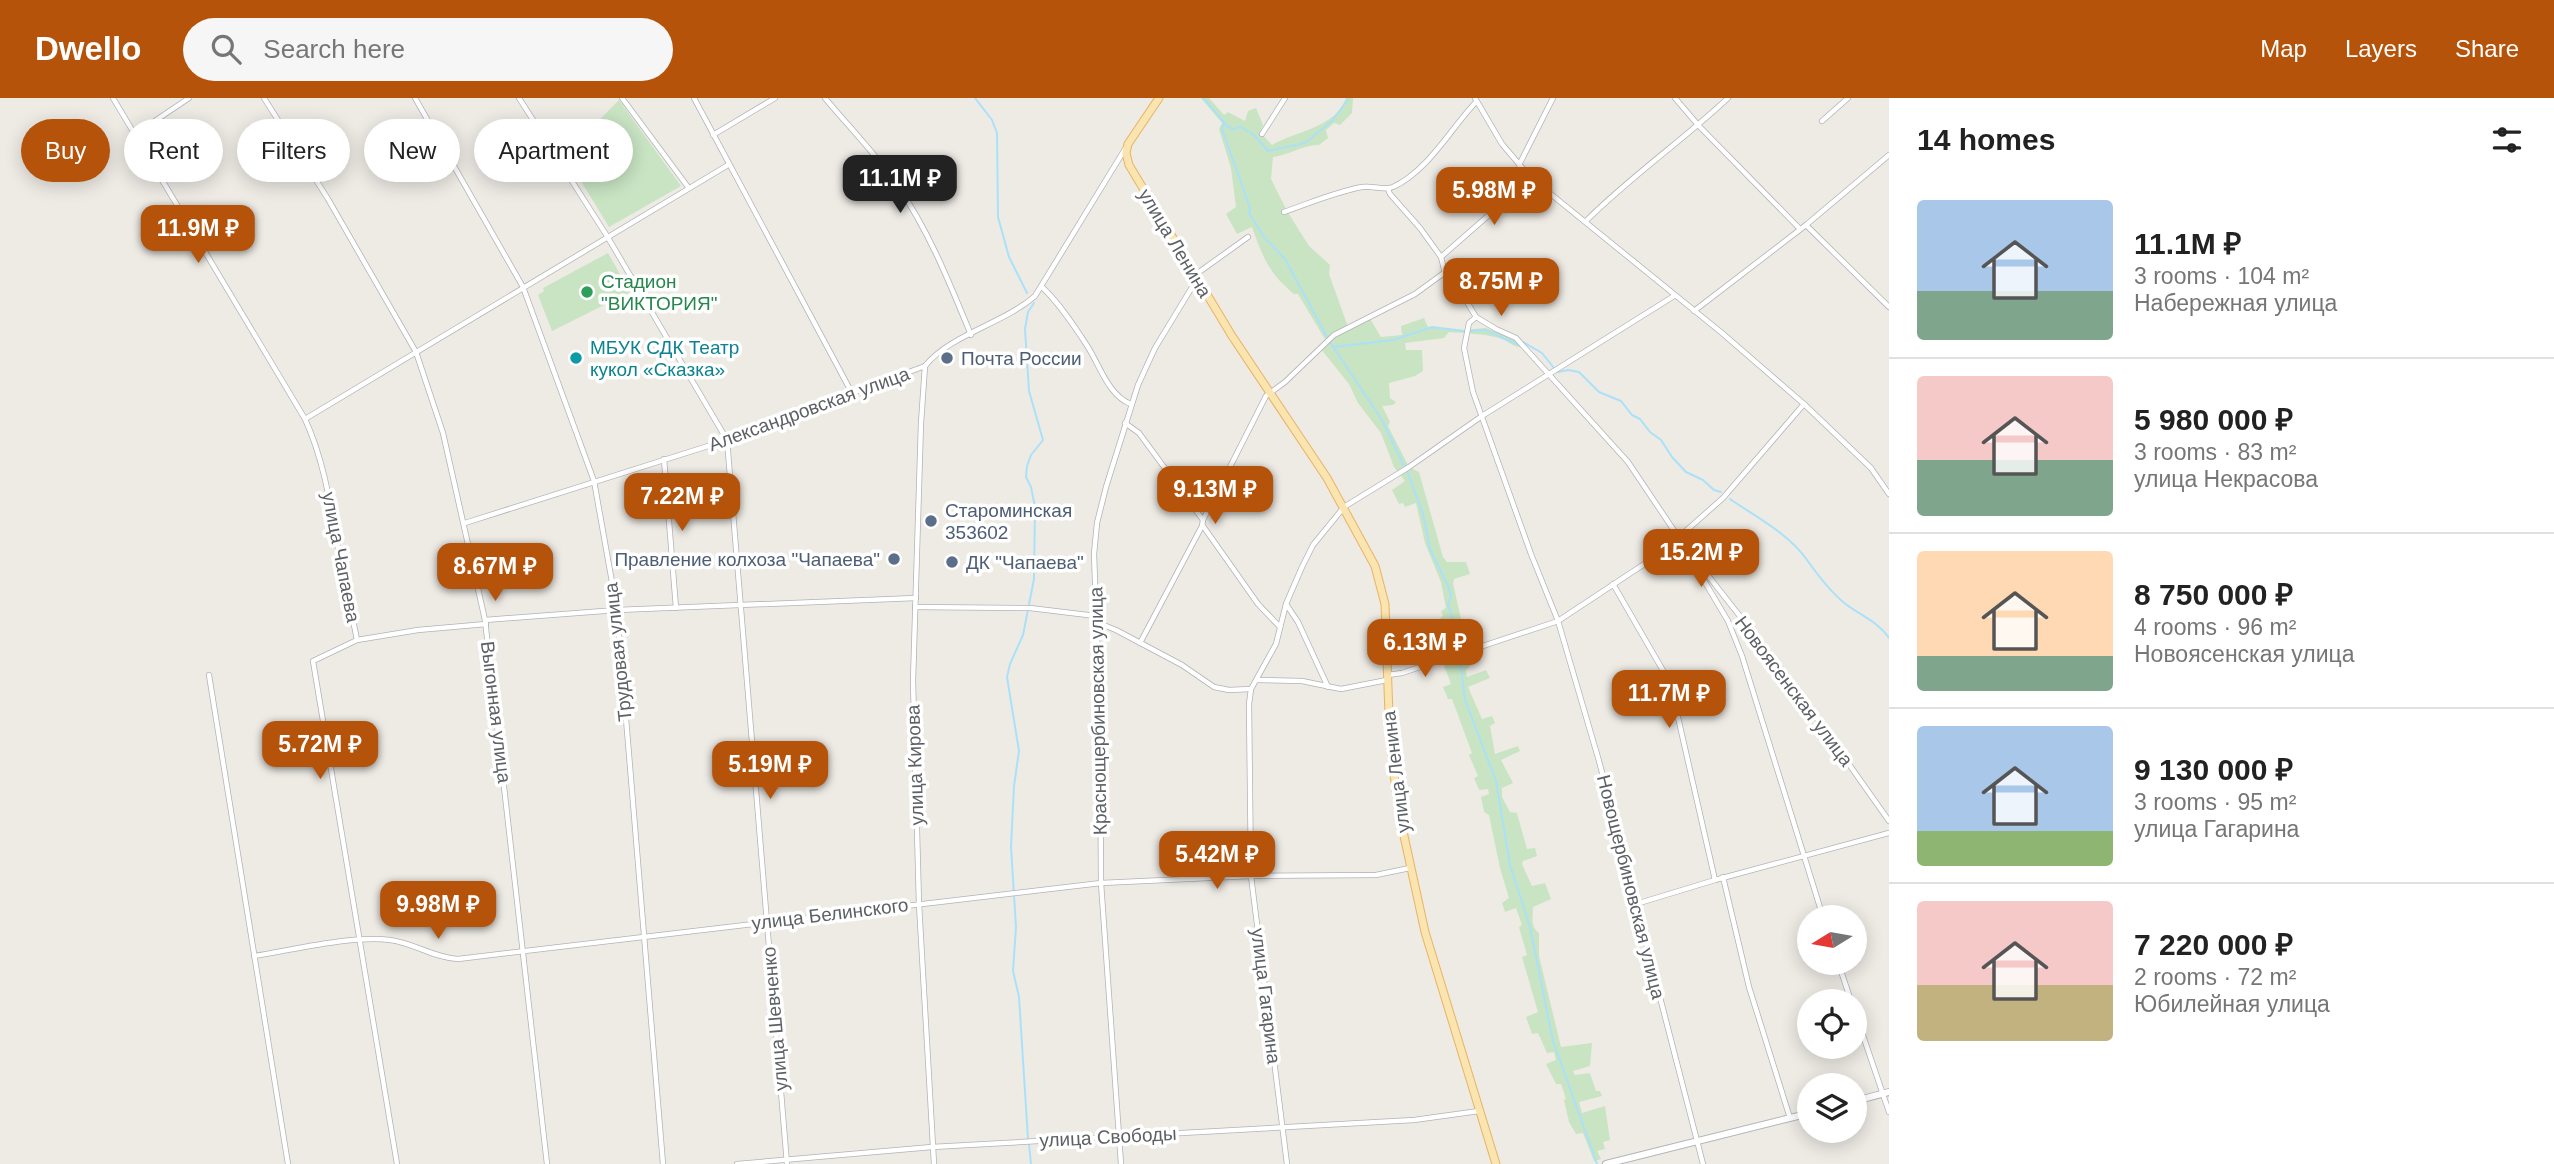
<!DOCTYPE html>
<meta charset="utf-8">
<style>
:root{--surface:#fff;--page:#f6f6f6;--text:#222;--muted:#767676;--line:#e0e0e0;--accent:#b45309}
body{margin:0;font-family:Helvetica,sans-serif;background:var(--page);color:var(--text);height:100vh;display:flex;flex-direction:column;font-size:26px;white-space:nowrap}
*{box-sizing:border-box;margin:0}
p{font-size:23px;color:var(--muted)}
.icon{flex:none;width:38px;height:38px;fill:none;stroke:currentColor;stroke-width:2;stroke-linecap:round;stroke-linejoin:round}
.map{position:relative;flex:1;overflow:hidden}
.sheet{display:flex;flex-direction:column;background:var(--surface);width:665px}
.sheet>*{flex:none}
.top-card{position:absolute;left:21px;top:21px;width:665px;height:63px;display:flex;gap:14px}
.needle{width:46px;rotate:259deg}
.controls{position:absolute;left:1797px;top:807px;display:grid;gap:14px}
.controls a{display:grid;place-items:center;width:70px;height:70px;border-radius:50%;background:var(--surface);box-shadow:0 4px 18px #0003;font-size:35px}
.price{position:absolute;translate:-50% -60px;padding:0 16px;border-radius:14px;background:var(--accent);color:#fff;font-size:23px;line-height:46px;filter:drop-shadow(0 2px 4px #0008)}
.price::after{content:'';position:absolute;left:50%;top:42px;width:21px;height:16px;margin-left:-10px;background:inherit;clip-path:polygon(0 0,100% 0,50% 100%)}
.price.active{background:#222;color:#fff}
ul{padding:0;list-style:none}
li{display:flex;align-items:center;gap:21px;height:175px;padding:0 28px}
li+li{border-top:2px solid var(--line)}
li span{display:grid;place-items:center;flex:none;width:196px;height:140px;border-radius:7px;color:#555}
li>.icon{margin-inline-start:auto}
span .icon{width:84px;height:84px;fill:#fffc;stroke-width:1}
li b{font-size:30px}
h2{display:flex;justify-content:space-between;align-items:center;height:84px;padding:0 28px;font-size:30px}
.tag{padding:0 24px;border-radius:32px;background:var(--surface);box-shadow:0 4px 18px #0003;font-size:24px;line-height:63px}
.tag.active{background:var(--accent);color:#fff}
header{display:flex;align-items:center;gap:42px;box-sizing:border-box;height:98px;padding:0 35px;background:var(--accent);color:#fff}
header strong{font-size:33px}
nav{display:flex;gap:38px;margin-inline-start:auto;font-size:24px}
.search{width:490px;height:63px;background:var(--page);display:flex;align-items:center;gap:18px;box-sizing:border-box;padding:0 24px;border-radius:38px;color:var(--muted);font-size:26px}
main{display:flex;flex:1;min-height:0}
.map>svg:first-child{display:block}
.green{fill:#c8e4c3}
.lines{fill:none;stroke-linecap:round;stroke-linejoin:round}
.stream{stroke:#aae1f9;stroke-width:2}
.minor-casing{stroke:#b1b3b7;stroke-width:6}
.secondary-casing{stroke:#b2b5b9;stroke-width:8}
.primary-casing{stroke:#e8b364;stroke-width:9}
.minor{stroke:#fff;stroke-width:4.5}
.secondary{stroke:#fff;stroke-width:6}
.primary{stroke:#fae4af;stroke-width:7}
.leisure-dot{fill:#2e9e5b;stroke:#fff;stroke-width:2.5}
.culture-dot{fill:#0f9aa8;stroke:#fff;stroke-width:2.5}
.service-dot{fill:#5c6f8a;stroke:#fff;stroke-width:2.5}
.labels{text-anchor:middle;dominant-baseline:central;stroke-width:7;stroke-linejoin:round;paint-order:stroke}
.street-label{font-size:19px;fill:#5d6165;stroke:#fff}
.leisure-label{font-size:19px;fill:#27864d;stroke:#fff;text-anchor:start}
.culture-label{font-size:19px;fill:#0d838f;stroke:#fff;text-anchor:start}
.service-label{font-size:19px;fill:#4e5e75;stroke:#fff;text-anchor:start}
</style>
<header>
<strong>Dwello</strong>
<div class="search"><svg class="icon" aria-label="search" viewBox="0 0 24 24"><circle cx="10" cy="10" r="6"/><path d="M15 15l6 6"/></svg>Search here</div>
<nav><a>Map</a><a>Layers</a><a>Share</a></nav>
</header>
<main>
<div class="map">
<svg width="1889" height="1066" viewBox="0 0 1889 1066">
<rect width="100%" height="100%" fill="#eeebe5"/>
<g class="green">
<path d="M1201,0H1209L1224,17L1228,14L1245,23L1248,13L1256,10L1263,27L1260,34L1272,47C1295,33 1336,30 1346,0H1353L1352,15L1340,27L1334,25L1326,32L1328,40L1319,47C1306,46 1289,57 1273,59L1271,81L1287,113L1309,148L1330,167L1329,176L1348,229L1369,219L1381,239L1402,237L1401,228L1424,220L1428,229L1463,232L1486,230L1513,240L1525,249C1514,251 1509,243 1499,240C1486,236 1463,235 1449,234L1444,240L1405,245L1406,252H1422L1423,273L1415,278L1389,285L1390,300L1396,304L1393,307L1382,308L1390,324L1388,328L1409,369L1419,374L1443,459L1447,464H1466L1470,476L1454,481L1453,485L1467,548L1471,553L1444,561C1451,546 1445,535 1438,522L1443,518L1441,513L1446,510L1441,484L1425,445L1416,405L1405,409L1403,405L1399,406L1392,392L1405,383L1394,369L1381,335L1358,305L1349,286L1321,251L1326,243L1298,196H1294C1269,175 1263,160 1252,129L1237,136L1226,116L1236,109L1231,70L1219,31L1222,25Z"/>
<polygon points="619,2 681,88 609,129 565,57"/>
<polygon points="608,155 630,194 552,233 538,197 544,193 543,190"/>
<path d="M1473,558L1474,562L1466,573L1467,579L1486,572L1490,580L1468,589L1482,621L1492,618L1495,625L1490,628L1495,656L1518,648L1520,653L1501,662L1513,685L1502,690V699L1510,714L1517,715L1527,751L1535,750L1537,758L1523,763L1522,766L1532,788L1545,785L1551,801L1533,809C1533,819 1530,828 1539,835V858L1561,949L1592,945L1590,968L1573,973L1575,977L1590,975L1596,993H1600L1602,998L1579,1004L1582,1015L1605,1008L1610,1042L1603,1044L1605,1051L1597,1053L1601,1061L1594,1063L1583,1035L1576,1036L1569,1024L1564,1002L1566,1001L1561,986H1556L1546,966L1556,962L1554,954L1547,955L1538,935L1532,936L1526,919L1538,914L1522,859L1527,857L1519,829L1522,827L1516,810L1505,814L1502,805L1509,800L1500,770L1489,717L1484,714L1481,699L1489,696L1488,691L1479,692L1474,680L1478,678L1469,657L1472,655L1452,601H1448L1443,589L1451,586L1443,565Z"/>
</g>
<g class="lines">
<g class="stream">
<polyline points="975,0 992,22 997,35 998,119 1009,159 1027,195"/>
<polyline points="1203,0 1228,29 1233,31 1241,29 1254,37 1268,53 1305,45 1332,23 1349,0"/>
<polyline points="1224,25 1222,31 1250,110 1249,115 1264,139 1285,161 1327,239"/>
<polyline points="1470,233 1485,232 1519,247"/>
<polyline points="1330,244 1382,322 1404,368"/>
<polyline points="1523,244 1542,255 1554,270"/>
<polyline points="1333,249 1393,242 1432,229 1464,233"/>
<polyline points="1558,274 1568,272 1579,274 1599,294 1621,303 1632,317 1640,321 1650,334 1661,342 1672,359 1686,374 1703,382 1714,392 1721,394"/>
<polyline points="1407,373 1423,416 1430,451 1449,490 1451,498 1448,507 1457,534 1465,602 1496,683 1510,767 1530,829 1553,943 1597,1066"/>
<path d="M1730,401C1756,419 1788,435 1807,462C1817,476 1828,491 1842,503C1858,517 1877,522 1889,540"/>
<polyline points="1028,1041 1019,899 1013,873 1016,829 1011,749 1014,688 1019,653 1007,579 1010,566 1023,537 1034,481 1035,409 1031,389 1026,379 1027,368 1031,357 1043,342 1029,293 1025,231 1028,214 1034,205"/>
<polyline points="1029,1046 1031,1066"/>
</g>
<defs>
<g id="minor">
<path d="M113,0L305,321C326,367 331,413 340,462C345,489 352,515 357,542L313,563L397,1066"/>
<polyline points="264,0 328,101 416,254 443,335 485,522 547,1066"/>
<polyline points="415,0 523,189 594,383 617,512 663,1066"/>
<polyline points="519,0 607,138 727,342 787,1066"/>
<polyline points="622,0 688,89"/>
<polyline points="694,0 853,297"/>
<path d="M825,0C849,29 876,56 897,87C929,133 950,186 971,237"/>
<polyline points="1475,0 1502,46 1531,80 1722,235 1804,306 1871,370 1889,396"/>
<polyline points="1675,0 1699,28 1800,131"/>
<polyline points="1822,23 1848,0"/>
<polyline points="1262,36 1285,0"/>
<polyline points="134,37 189,0"/>
<polyline points="713,37 775,0"/>
<polyline points="1519,67 1553,0"/>
<polyline points="1388,91 1390,96 1420,130 1441,159 1445,175 1456,186 1476,219 1496,231 1516,240 1628,364 1681,443 1786,577 1889,723"/>
<path d="M1284,114C1310,105 1335,94 1362,89C1372,87 1383,93 1393,89C1428,73 1451,30 1476,4"/>
<path d="M1586,123C1630,79 1682,43 1728,0"/>
<polyline points="1806,127 1889,209"/>
<polyline points="1441,159 1531,80"/>
<polyline points="1195,177 1248,139"/>
<path d="M1042,189C1059,205 1073,226 1086,246C1099,265 1108,298 1131,306"/>
<polyline points="1694,213 1806,127 1889,57"/>
<polyline points="1476,219 1469,225 1464,250 1473,294 1531,456 1558,523 1599,663 1703,1066"/>
<polyline points="925,268 921,325 913,583 919,806 934,1066"/>
<polyline points="305,321 728,67"/>
<polyline points="1125,325 1139,335 1203,422"/>
<polyline points="664,361 676,510"/>
<path d="M465,425L727,342L925,268C951,236 1003,226 1035,198L1125,51"/>
<polyline points="1203,428 1258,506 1280,529"/>
<polyline points="1687,454 1728,523 1742,558 1823,819"/>
<polyline points="1613,486 1665,576 1672,593 1715,782"/>
<polyline points="1286,506 1298,524 1328,589"/>
<polyline points="915,509 1030,510 1096,518"/>
<polyline points="485,522 617,512 916,500"/>
<polyline points="1096,524 1116,532 1182,567 1214,589 1229,592 1251,591"/>
<polyline points="357,542 418,532 486,526"/>
<polyline points="1140,545 1202,428 1203,422 1266,298 1285,284 1334,237 1415,196 1444,175"/>
<polyline points="209,577 288,1066"/>
<polyline points="1388,577 1402,575 1558,523 1661,455 1723,400 1804,306"/>
<polyline points="1257,582 1302,583 1341,591 1387,582"/>
<polyline points="1723,779 1749,889 1790,1020"/>
<polyline points="1636,806 1715,782 1889,735"/>
<path d="M254,858C293,852 353,837 390,842C414,845 434,860 458,861L1101,785L1251,778L1376,777L1410,770"/>
<polyline points="1838,864 1851,903"/>
<polyline points="1855,914 1889,1014"/>
<polyline points="737,1066 932,1049 1414,1022 1479,1013"/>
<polyline points="1121,1066 1101,785 1100,618 1094,456 1097,425 1106,389 1138,287 1155,250 1197,181"/>
<polyline points="1287,1066 1251,778 1249,606 1251,591 1276,546 1286,506 1302,469 1313,447 1344,409 1409,369 1482,318 1674,198"/>
</g>
<g id="secondary">
<polyline points="1855,1003 1889,994"/>
<polyline points="1606,1066 1810,1015"/>
</g>
<polyline id="primary" points="1159,0 1128,46 1126,55 1129,67 1232,238 1327,380 1375,468 1385,506 1390,645 1399,715 1425,834 1496,1066"/>
</defs>
<use href="#minor" class="minor-casing"/>
<use href="#secondary" class="secondary-casing"/>
<use href="#primary" class="primary-casing"/>
<use href="#minor" class="minor"/>
<use href="#secondary" class="secondary"/>
<use href="#primary" class="primary"/>
</g>
<circle class="leisure-dot" cx="587" cy="194" r="7"/>
<circle class="culture-dot" cx="576" cy="260" r="7"/>
<g class="service-dot">
<circle cx="947" cy="260" r="7"/>
<circle cx="931" cy="423" r="7"/>
<circle cx="894" cy="461" r="7"/>
<circle cx="952" cy="464" r="7"/>
</g>
<g class="labels">
<g class="street-label">
<text transform="translate(1175 145) rotate(59)">улица Ленина</text>
<text transform="translate(809 311) rotate(-20)">Александровская улица</text>
<text transform="translate(341 459) rotate(79)">улица Чапаева</text>
<text transform="translate(618 554) rotate(-96)">Трудовая улица</text>
<text transform="translate(1794 593) rotate(53)">Новоясенская улица</text>
<text transform="translate(1098 613) rotate(-91)">Краснощербиновская улица</text>
<text transform="translate(496 614) rotate(83)">Выгонная улица</text>
<text transform="translate(915 667) rotate(-92)">улица Кирова</text>
<text transform="translate(1396 674) rotate(-97)">улица Ленина</text>
<text transform="translate(1631 789) rotate(76)">Новощербиновская улица</text>
<text transform="translate(830 816) rotate(-7)">улица Белинского</text>
<text transform="translate(1266 898) rotate(83)">улица Гагарина</text>
<text transform="translate(775 921) rotate(-95)">улица Шевченко</text>
<text transform="translate(1108 1039) rotate(-3)">улица Свободы</text>
</g>
<g class="leisure-label">
<text x="601" y="183">Стадион<tspan x="601" dy="22">"ВИКТОРИЯ"</tspan></text>
</g>
<g class="culture-label">
<text x="590" y="249">МБУК СДК Театр<tspan x="590" dy="22">кукол «Сказка»</tspan></text>
</g>
<g class="service-label">
<text x="961" y="260">Почта России</text>
<text x="945" y="412">Староминская<tspan x="945" dy="22">353602</tspan></text>
<text x="880" y="461" text-anchor="end">Правление колхоза "Чапаева"</text>
<text x="966" y="464">ДК "Чапаева"</text>
</g>
</g>
</svg>
<div class="controls">
<a><svg class="needle" viewBox="-14 -14 28 28"><path d="M0-13l5 13h-10z" fill="#e53935"/><path d="M0 13l5-13h-10z" fill="#767676"/></svg></a>
<a><svg class="icon" aria-label="locate" viewBox="0 0 24 24"><circle cx="12" cy="12" r="6"/><path d="M12 2v4M12 18v4M2 12h4M18 12h4"/></svg></a>
<a><svg class="icon" aria-label="layers" viewBox="0 0 24 24"><path d="M12 4l9 5-9 5-9-5zM3 14l9 5 9-5"/></svg></a>
</div>
<b class="price active" style="left:900px;top:117px">11.1M ₽</b>
<b class="price" style="left:1494px;top:129px">5.98M ₽</b>
<b class="price" style="left:198px;top:167px">11.9M ₽</b>
<b class="price" style="left:1501px;top:220px">8.75M ₽</b>
<b class="price" style="left:1215px;top:428px">9.13M ₽</b>
<b class="price" style="left:682px;top:435px">7.22M ₽</b>
<b class="price" style="left:1701px;top:491px">15.2M ₽</b>
<b class="price" style="left:495px;top:505px">8.67M ₽</b>
<b class="price" style="left:1425px;top:581px">6.13M ₽</b>
<b class="price" style="left:1669px;top:632px">11.7M ₽</b>
<b class="price" style="left:320px;top:683px">5.72M ₽</b>
<b class="price" style="left:770px;top:703px">5.19M ₽</b>
<b class="price" style="left:1217px;top:793px">5.42M ₽</b>
<b class="price" style="left:438px;top:843px">9.98M ₽</b>
<div class="top-card">
<a class="tag active">Buy</a>
<a class="tag">Rent</a>
<a class="tag">Filters</a>
<a class="tag">New</a>
<a class="tag">Apartment</a>
</div>
</div>
<section class="sheet">
<h2>14 homes<svg class="icon" aria-label="filters" viewBox="0 0 24 24"><path d="M4 7h16M4 17h16"/><circle cx="9" cy="7" r="2"/><circle cx="15" cy="17" r="2"/></svg></h2>
<ul>
<li><span style="background:linear-gradient(#a9c7e8 65%,#7fa58c 0)"><svg class="icon" aria-label="home" viewBox="0 0 24 24"><path d="M3 11l9-7 9 7M6 9v11h12V9"/></svg></span><div><b>11.1M ₽</b><p>3 rooms · 104 m²</p><p>Набережная улица</p></div></li>
<li><span style="background:linear-gradient(#f6c9c9 60%,#7fa58c 0)"><svg class="icon" aria-label="home" viewBox="0 0 24 24"><path d="M3 11l9-7 9 7M6 9v11h12V9"/></svg></span><div><b>5 980 000 ₽</b><p>3 rooms · 83 m²</p><p>улица Некрасова</p></div></li>
<li><span style="background:linear-gradient(#ffd9b3 75%,#7fa58c 0)"><svg class="icon" aria-label="home" viewBox="0 0 24 24"><path d="M3 11l9-7 9 7M6 9v11h12V9"/></svg></span><div><b>8 750 000 ₽</b><p>4 rooms · 96 m²</p><p>Новоясенская улица</p></div></li>
<li><span style="background:linear-gradient(#a9c7e8 75%,#8fb573 0)"><svg class="icon" aria-label="home" viewBox="0 0 24 24"><path d="M3 11l9-7 9 7M6 9v11h12V9"/></svg></span><div><b>9 130 000 ₽</b><p>3 rooms · 95 m²</p><p>улица Гагарина</p></div></li>
<li><span style="background:linear-gradient(#f6c9c9 60%,#c2b280 0)"><svg class="icon" aria-label="home" viewBox="0 0 24 24"><path d="M3 11l9-7 9 7M6 9v11h12V9"/></svg></span><div><b>7 220 000 ₽</b><p>2 rooms · 72 m²</p><p>Юбилейная улица</p></div></li>
</ul>
</section>
</main>
